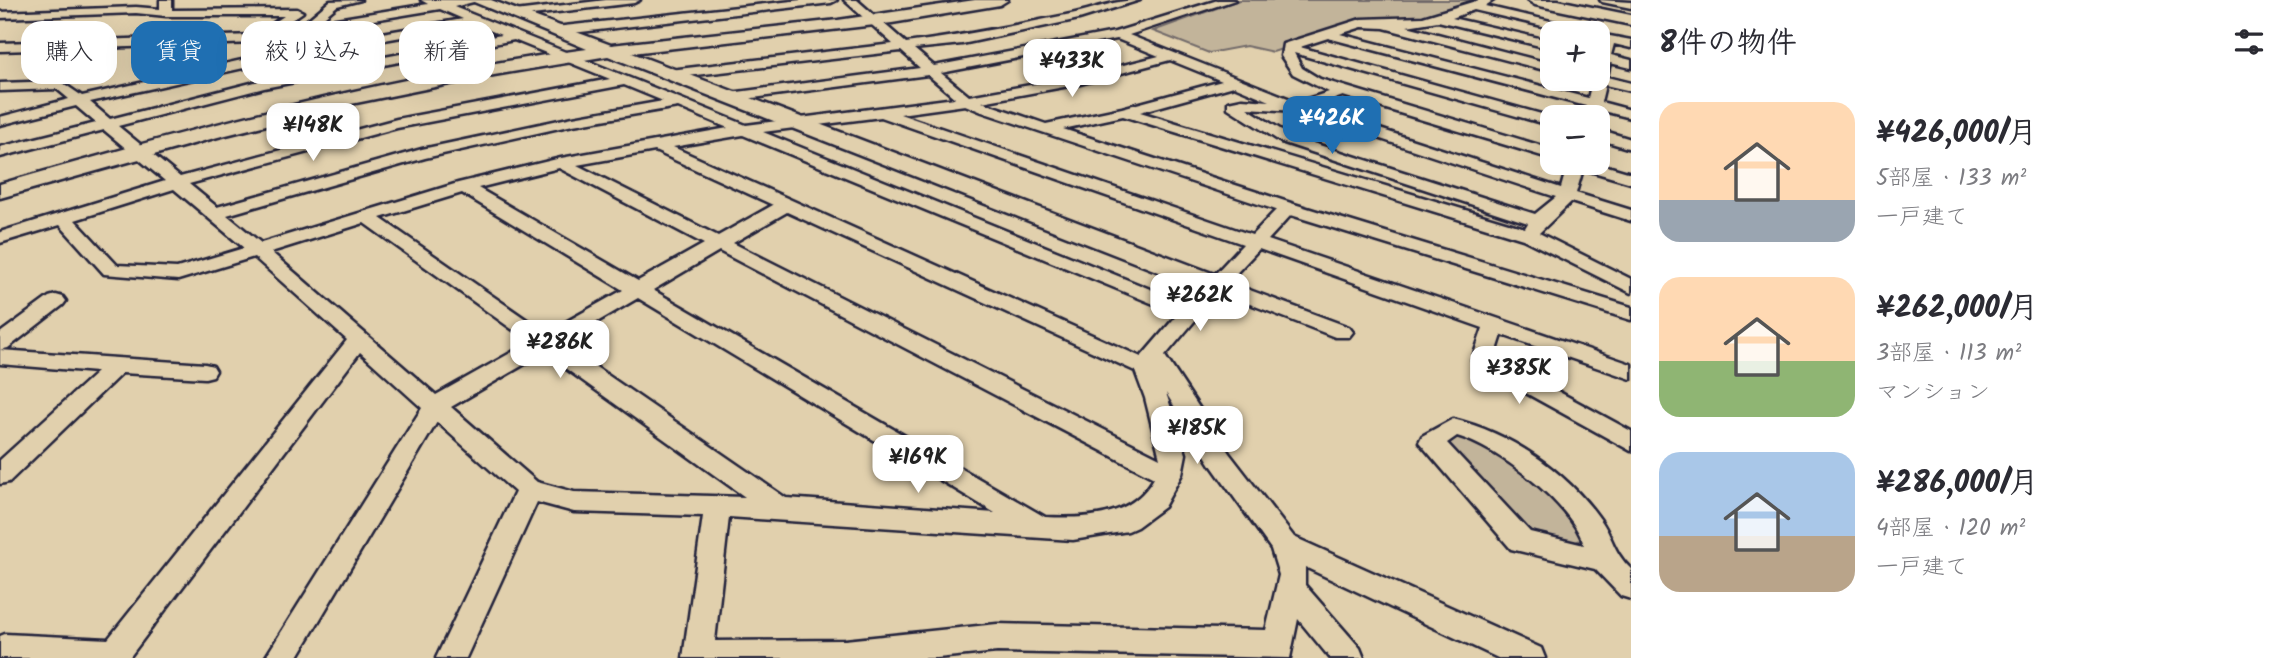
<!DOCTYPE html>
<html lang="ja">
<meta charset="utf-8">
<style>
:root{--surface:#fff;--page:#f7f7f7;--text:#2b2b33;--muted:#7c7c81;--accent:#1f6fb2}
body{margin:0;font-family:Kalam,"Klee One",sans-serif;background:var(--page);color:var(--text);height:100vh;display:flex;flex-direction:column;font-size:26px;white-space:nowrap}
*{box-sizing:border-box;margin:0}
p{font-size:23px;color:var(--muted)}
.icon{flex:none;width:38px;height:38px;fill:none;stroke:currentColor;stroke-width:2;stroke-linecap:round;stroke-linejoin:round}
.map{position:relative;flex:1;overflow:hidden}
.drawer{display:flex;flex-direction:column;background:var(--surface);width:665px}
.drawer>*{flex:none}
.banner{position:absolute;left:21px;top:21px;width:665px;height:63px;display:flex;gap:14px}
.buttons{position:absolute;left:1540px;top:21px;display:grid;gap:14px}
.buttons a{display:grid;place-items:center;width:70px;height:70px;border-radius:14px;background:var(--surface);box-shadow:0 7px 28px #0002;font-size:35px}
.price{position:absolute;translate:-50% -60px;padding:0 16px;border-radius:14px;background:#fff;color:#222;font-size:23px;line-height:46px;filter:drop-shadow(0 2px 4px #0008)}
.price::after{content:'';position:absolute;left:50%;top:42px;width:21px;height:16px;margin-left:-10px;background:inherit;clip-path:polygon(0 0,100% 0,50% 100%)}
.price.on{background:var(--accent);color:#fff}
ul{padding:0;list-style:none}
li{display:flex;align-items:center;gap:21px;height:175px;padding:0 28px}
li span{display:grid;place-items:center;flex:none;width:196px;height:140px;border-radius:21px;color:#555}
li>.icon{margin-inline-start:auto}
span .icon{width:84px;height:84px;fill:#fffc;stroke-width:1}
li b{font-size:30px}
h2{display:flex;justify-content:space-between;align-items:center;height:84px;padding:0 28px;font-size:30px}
.pill{padding:0 24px;border-radius:21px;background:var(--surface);box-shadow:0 7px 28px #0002;font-size:24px;line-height:63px}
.pill.on{background:var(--accent);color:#fff}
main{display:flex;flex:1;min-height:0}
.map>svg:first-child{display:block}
.green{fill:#c2b49a;stroke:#726b6a;stroke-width:2}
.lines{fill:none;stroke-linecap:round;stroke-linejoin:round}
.street-casing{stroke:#22223b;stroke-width:5}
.secondary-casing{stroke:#22223b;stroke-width:5}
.street{fill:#e1d0ad;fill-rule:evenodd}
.secondary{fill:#e1d0ad;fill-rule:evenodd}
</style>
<main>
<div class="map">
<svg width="1631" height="658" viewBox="0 0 1631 658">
<rect width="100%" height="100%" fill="#e1d0ad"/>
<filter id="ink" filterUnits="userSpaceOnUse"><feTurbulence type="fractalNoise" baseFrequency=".0143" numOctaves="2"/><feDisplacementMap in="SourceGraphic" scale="14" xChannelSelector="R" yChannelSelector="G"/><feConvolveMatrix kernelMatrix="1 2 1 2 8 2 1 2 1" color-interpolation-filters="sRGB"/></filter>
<g filter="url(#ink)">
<g class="green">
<polygon points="1239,0 1479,0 1433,17 1361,23 1273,52 1246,46 1209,53 1153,31"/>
<path d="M1455,437C1510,442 1544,488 1581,524L1583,538L1569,546L1517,531L1446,446Z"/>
</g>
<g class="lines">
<defs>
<g id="street">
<polygon points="160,0 172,0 172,10 297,9 303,12 258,43 0,51 0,43 255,35 284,16 166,16 136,13 0,18 0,12 136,7 160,9"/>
<path d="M361,0L337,6L318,22L428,4L421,0H481L454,7L746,125L955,98L928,75L730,101L723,97L730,93L920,68L901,51L670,78L663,74L670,70L893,44L844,0H857L906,43C962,36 1016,25 1071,14C1095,9 1115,0 1140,0L1079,19L962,44L914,49L934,66L1115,32L1218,0H1235L1129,35L1298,102L1329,92L1293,74L1281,56L1283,44L1361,19L1423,17L1479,0H1494L1485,6L1590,30L1592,33H1572L1474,10L1452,18L1552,41V49L1438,21L1407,26L1552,64V72L1384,28L1362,27L1340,34L1588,98L1592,82L1589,79H1598V52L1602,41L1594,33L1631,40V48L1614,44L1611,55L1631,60V68L1610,63L1607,77L1631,83V91L1605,85L1601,102L1631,110V118L1599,110L1597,117H1585L1586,106L1328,38L1300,47L1552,117V126L1294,53L1302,68L1320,79L1552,149V159L1343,96L1312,107L1561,188L1568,163H1597L1631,173V183L1583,169L1576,193L1631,210V221L1571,202L1539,233L1631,279V293L1523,239L1123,116L1063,129L1294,204L1631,307V320L1291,215L1268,240L1631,364V379L1502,335L1495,357L1631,431V451L1475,365L1472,360L1483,328L1259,249L1228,282L1349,327L1353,332L1349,337H1335L1219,292L1165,356L1229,453L1294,537L1541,648L1545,658H1498L1305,567V585L1360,648L1364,658H1330L1298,619L1290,658L997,652L937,658H683L703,516L574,512L537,502L466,658H436L515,492L437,422L297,658H265L422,408L360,352L129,658H0V636L5,634L108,639L347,340L254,257L178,280L104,274L60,225L0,243V232L165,181L104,130L0,157V147L96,123L76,106L0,125V117L69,99L57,89L0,91V83L60,81L82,96L300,47L287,37L330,1ZM440,9L463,19L313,45L301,37L307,31ZM475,24L501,35L263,80L110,119L90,102L311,53ZM1117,39L1159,56L1080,76L969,96L941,73ZM514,40L610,79L397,119L180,177L118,126L264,88ZM1170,60L1222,81L1122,108L1046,124L982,102L1080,84ZM624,85L663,101L573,117L422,149L217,207L189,184L397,128ZM1234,86L1270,101L1242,99L1228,102V108L1281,142L1528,223L1525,228L1140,112ZM965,105L982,112L1276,210L1252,235L900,114ZM678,107L728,128L561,158L458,183L261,243L227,215L425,158L573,125ZM1247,108L1296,111L1556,197L1535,214L1291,136ZM881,117L1243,244L1187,304L763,132ZM743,135L1178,314L1141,357L673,147ZM655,151L773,205L718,236L577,165ZM559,168L704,244L638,281L478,188ZM174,189L244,248L177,268L117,265L75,220ZM462,193L623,290L546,333L380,218ZM787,212L1135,371L1145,398L1160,458L733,243ZM364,223L530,342L436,395L271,252ZM719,251L1154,478C1132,518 1086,519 1045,517L653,290ZM638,298L995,513L786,498L561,343ZM544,353L745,497L574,492L537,482L451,407ZM1166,393L1211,465L1271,549L1279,575L1266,630L997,624L845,640L715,641L729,517L1073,540L1128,531L1137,527L1164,507L1182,474L1186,454Z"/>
<polygon points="606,0 640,0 634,3 515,17 509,14 515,11"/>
<polygon points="801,0 837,0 831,3 555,35 549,31 555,27"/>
<polygon points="1600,0 1631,2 1631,8 1602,2"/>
<polygon points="1598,129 1631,139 1631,149 1598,139"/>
<polygon points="56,295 63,297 66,301 63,305 8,348 0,350 0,333 49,297"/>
<polygon points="0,350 205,364 213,366 216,371 213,376 205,378 122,373 9,482 0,484 0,460 97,372 0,364"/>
<path d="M1453,419C1510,433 1565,470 1600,519C1613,537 1613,552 1631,569V599L1621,596L1595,569L1511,549L1419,442L1422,436ZM1457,436C1497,447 1572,504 1584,545L1530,532L1447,443Z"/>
</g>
<g id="secondary">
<path d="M469,0H491L611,45L838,20L975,0H1008L1000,5L892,23L632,53L1225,278L1229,284L1225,290H1205L608,56L494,75L351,104L218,137L0,198V184C193,128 388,76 587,49Z"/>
<polygon points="1527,0 1558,0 1631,15 1631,25 1535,5"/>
</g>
</defs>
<use href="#street" class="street-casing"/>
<use href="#secondary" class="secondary-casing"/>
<use href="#street" class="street"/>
<use href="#secondary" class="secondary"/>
</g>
</g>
</svg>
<div class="buttons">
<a>+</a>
<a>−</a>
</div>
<b class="price" style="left:1072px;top:99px">¥433K</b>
<b class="price on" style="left:1332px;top:156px">¥426K</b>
<b class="price" style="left:313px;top:163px">¥148K</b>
<b class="price" style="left:1200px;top:333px">¥262K</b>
<b class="price" style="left:560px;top:380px">¥286K</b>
<b class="price" style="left:1519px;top:406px">¥385K</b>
<b class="price" style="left:1197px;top:466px">¥185K</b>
<b class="price" style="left:918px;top:495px">¥169K</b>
<div class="banner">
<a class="pill">購入</a>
<a class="pill on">賃貸</a>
<a class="pill">絞り込み</a>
<a class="pill">新着</a>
</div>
</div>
<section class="drawer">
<h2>8件の物件<svg class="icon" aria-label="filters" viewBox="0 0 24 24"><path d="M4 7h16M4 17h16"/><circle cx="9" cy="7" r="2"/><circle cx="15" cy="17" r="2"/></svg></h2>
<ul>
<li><span style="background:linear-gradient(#ffd9b3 70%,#9aa5b1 0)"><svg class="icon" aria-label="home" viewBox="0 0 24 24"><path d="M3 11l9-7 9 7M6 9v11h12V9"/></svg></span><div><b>¥426,000/月</b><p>5部屋 · 133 m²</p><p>一戸建て</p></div></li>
<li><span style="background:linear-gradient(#ffd9b3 60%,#8fb573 0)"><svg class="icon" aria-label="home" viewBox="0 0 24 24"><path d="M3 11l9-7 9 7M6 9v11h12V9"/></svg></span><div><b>¥262,000/月</b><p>3部屋 · 113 m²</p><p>マンション</p></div></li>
<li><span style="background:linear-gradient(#a9c7e8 60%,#b9a48a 0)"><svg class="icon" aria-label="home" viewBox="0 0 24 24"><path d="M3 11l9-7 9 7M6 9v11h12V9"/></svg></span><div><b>¥286,000/月</b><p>4部屋 · 120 m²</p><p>一戸建て</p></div></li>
</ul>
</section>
</main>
